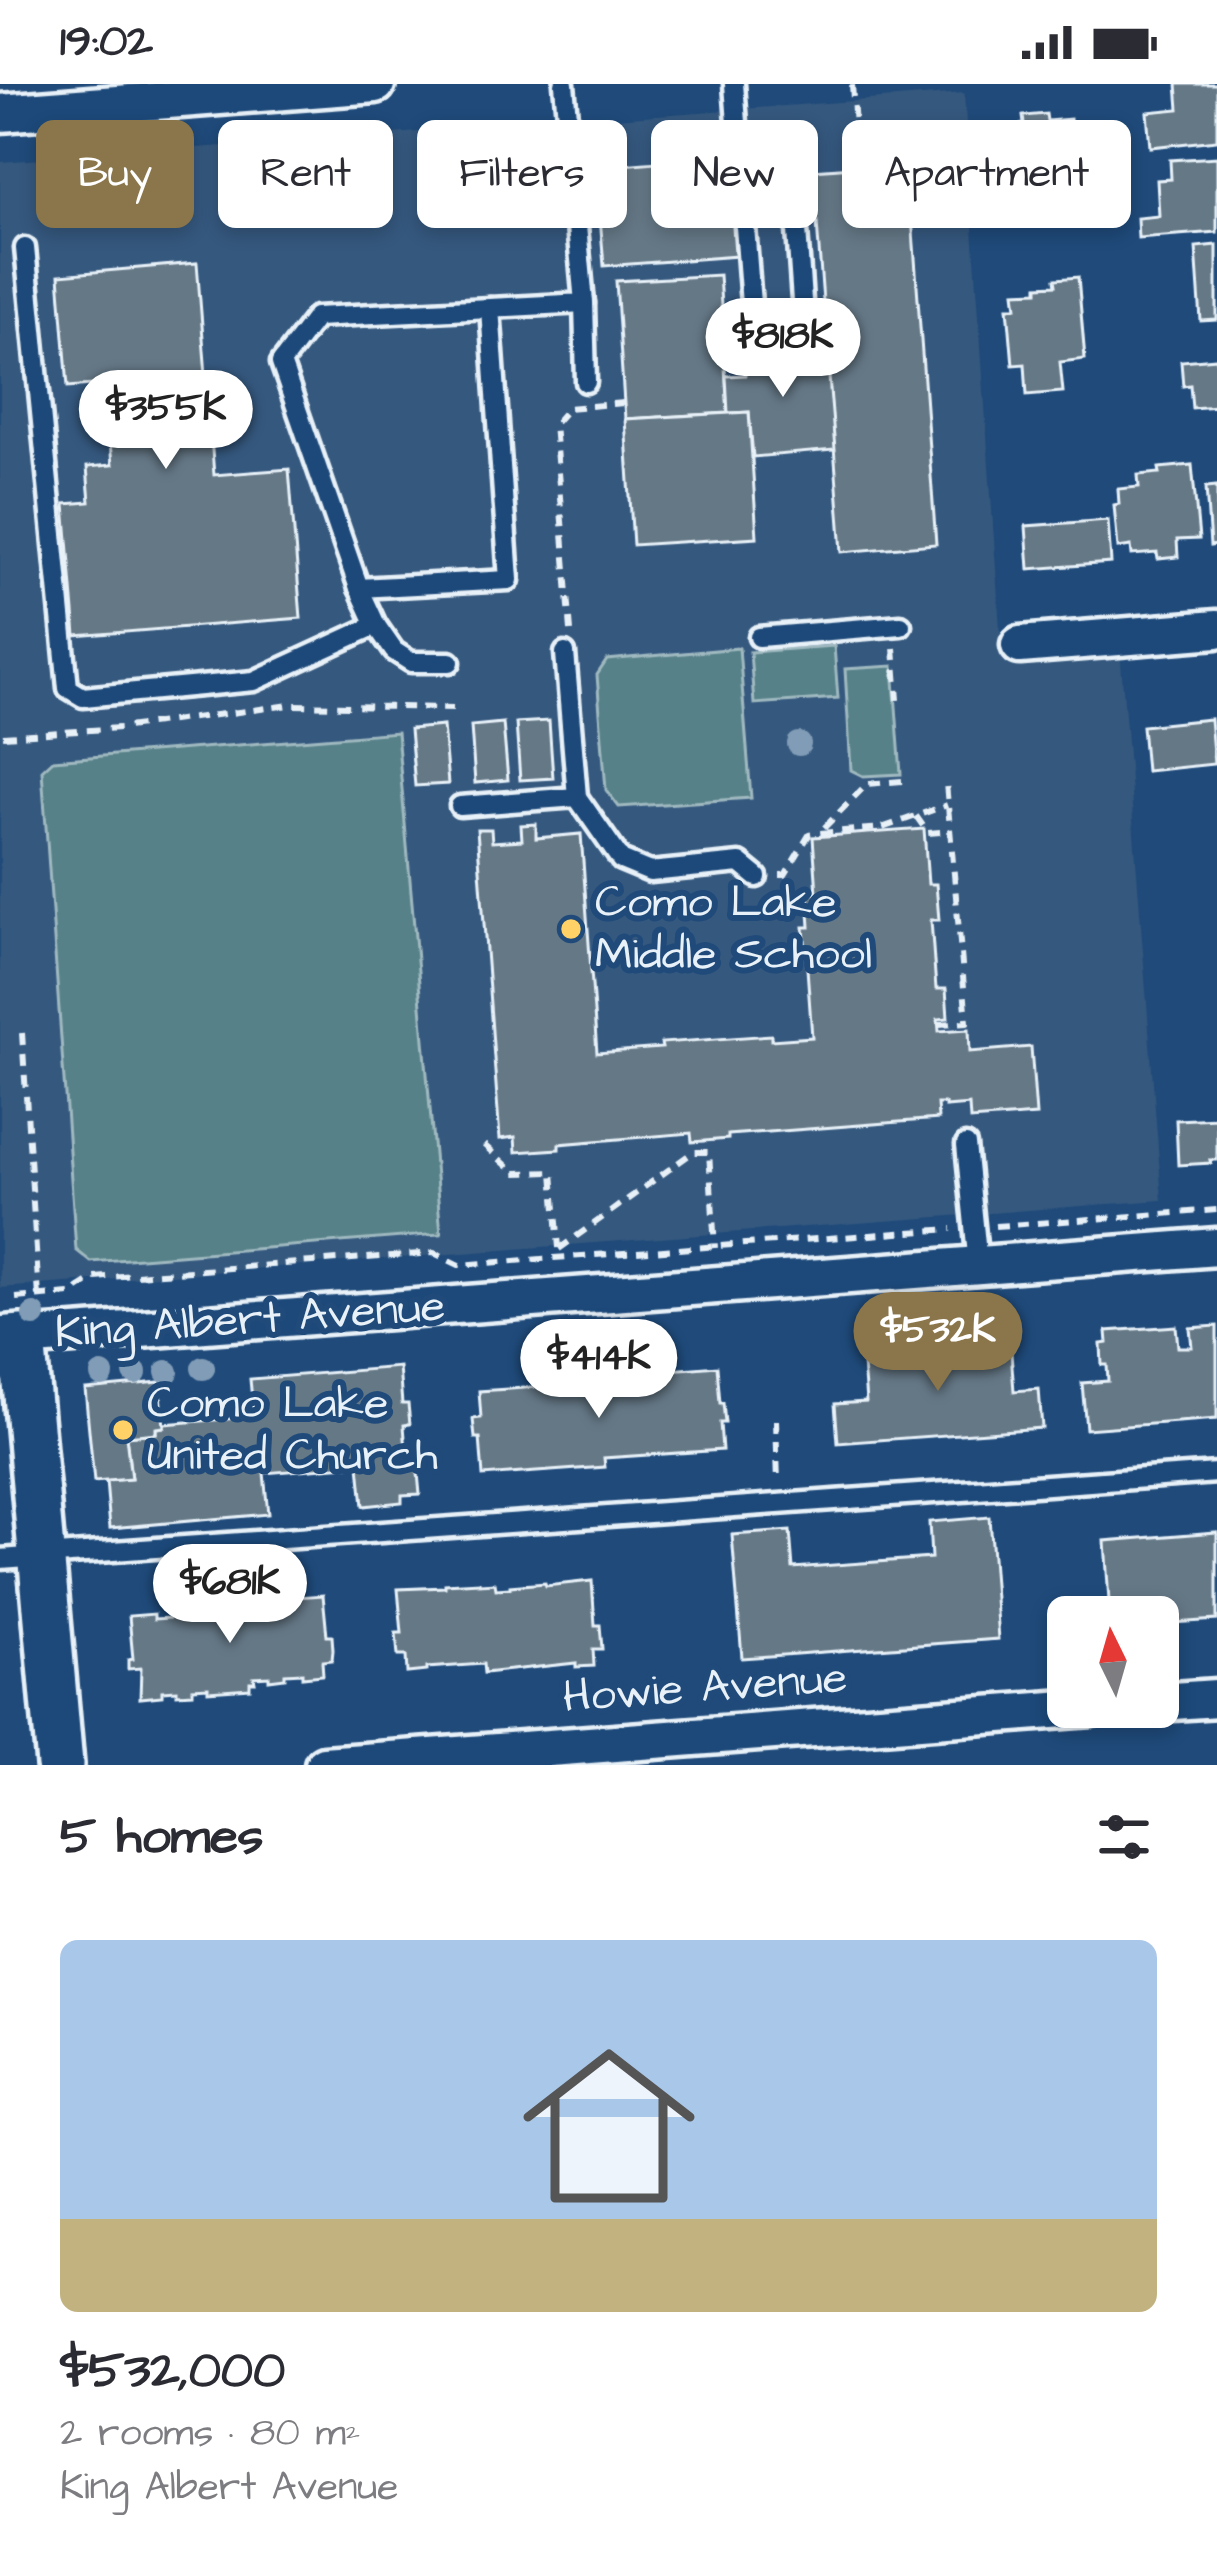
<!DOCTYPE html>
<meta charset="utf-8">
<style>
:root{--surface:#fff;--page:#f7f7f7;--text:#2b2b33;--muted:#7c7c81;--accent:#8a764a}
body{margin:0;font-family:"Architects Daughter",sans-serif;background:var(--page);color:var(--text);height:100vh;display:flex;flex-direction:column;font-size:45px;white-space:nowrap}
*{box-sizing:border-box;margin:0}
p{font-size:39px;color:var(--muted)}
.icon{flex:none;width:66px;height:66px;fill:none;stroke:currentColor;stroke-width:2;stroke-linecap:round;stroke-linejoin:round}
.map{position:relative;height:1681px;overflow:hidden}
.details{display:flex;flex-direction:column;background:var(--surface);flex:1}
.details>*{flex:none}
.hud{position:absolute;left:36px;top:36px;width:1146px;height:108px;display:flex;gap:24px}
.needle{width:78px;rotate:355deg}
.buttons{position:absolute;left:1047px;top:1512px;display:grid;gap:24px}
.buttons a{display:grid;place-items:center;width:132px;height:132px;border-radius:18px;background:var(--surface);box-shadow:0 6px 18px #0003;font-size:60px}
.price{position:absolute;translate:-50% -102px;padding:0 27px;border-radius:42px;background:#fff;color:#222;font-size:39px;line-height:78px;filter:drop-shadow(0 3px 6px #0008)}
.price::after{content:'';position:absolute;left:50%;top:72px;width:36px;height:27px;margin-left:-18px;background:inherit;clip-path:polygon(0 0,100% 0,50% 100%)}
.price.active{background:var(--accent);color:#fff}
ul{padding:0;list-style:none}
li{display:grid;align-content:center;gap:24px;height:636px;padding:0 60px}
li span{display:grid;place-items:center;height:372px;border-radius:18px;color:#555}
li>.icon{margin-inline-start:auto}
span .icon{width:216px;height:216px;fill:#fffc;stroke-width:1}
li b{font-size:51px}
h2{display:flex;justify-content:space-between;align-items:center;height:144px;padding:0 60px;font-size:51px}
.chip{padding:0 42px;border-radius:18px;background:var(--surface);box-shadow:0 6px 18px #0003;font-size:42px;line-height:108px}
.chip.active{background:var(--accent);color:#fff}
.status{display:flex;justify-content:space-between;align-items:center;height:84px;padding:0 60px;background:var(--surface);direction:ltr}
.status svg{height:33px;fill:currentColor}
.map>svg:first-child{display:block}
.built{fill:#34587e}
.green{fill:#578188;stroke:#a0b9c0;stroke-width:3}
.building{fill:#657886;stroke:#e8f1f8;stroke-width:3}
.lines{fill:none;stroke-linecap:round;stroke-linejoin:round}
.service-casing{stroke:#e8f1f8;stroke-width:27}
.minor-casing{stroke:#e8f1f8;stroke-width:45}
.tertiary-casing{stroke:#e8f1f8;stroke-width:54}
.path{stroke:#e8f1f8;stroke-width:6;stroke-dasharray:12 9;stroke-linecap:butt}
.service{stroke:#1f4a7a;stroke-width:18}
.minor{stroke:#1f4a7a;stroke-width:36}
.tertiary{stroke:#1f4a7a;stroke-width:45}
.tree{fill:#819cb6}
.poi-dot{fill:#ffd166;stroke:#1f4a7a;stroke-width:4.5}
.labels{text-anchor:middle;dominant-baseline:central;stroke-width:12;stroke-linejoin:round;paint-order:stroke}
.poi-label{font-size:45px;fill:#e8f1f8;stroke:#1f4a7a;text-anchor:start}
.street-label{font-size:45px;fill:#e8f1f8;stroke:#1f4a7a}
</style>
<div class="status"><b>19:02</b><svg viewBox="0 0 49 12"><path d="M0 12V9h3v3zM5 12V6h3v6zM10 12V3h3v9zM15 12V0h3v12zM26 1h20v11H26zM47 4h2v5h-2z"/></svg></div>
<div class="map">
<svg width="1217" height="1681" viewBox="0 0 1217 1681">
<rect width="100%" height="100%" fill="#1f4a7a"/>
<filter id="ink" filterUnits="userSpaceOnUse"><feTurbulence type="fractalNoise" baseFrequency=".00833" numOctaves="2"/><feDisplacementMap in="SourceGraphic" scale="24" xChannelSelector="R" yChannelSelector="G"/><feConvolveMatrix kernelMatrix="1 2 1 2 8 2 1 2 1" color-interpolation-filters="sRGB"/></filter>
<g filter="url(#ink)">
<polygon class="built" points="964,9 1002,574 1120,565 1162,1116 0,1204 0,78"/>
<g class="green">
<polygon points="834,562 838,614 754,620 750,568"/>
<polygon points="739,564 751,714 619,723 606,706 597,591 607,576"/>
<polygon points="893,582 901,690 863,692 851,686 845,585"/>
<polygon points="397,648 441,1150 91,1178 76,1166 42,686 53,676"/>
</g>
<g class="building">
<polygon points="1177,0 1217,0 1217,56 1150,63 1147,28 1179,25"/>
<polygon points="1046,30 1047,37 1070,35 1074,76 1061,77 1062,86 997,92 992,43 1024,40 1023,32"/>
<polygon points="729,72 737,172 604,182 596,83"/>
<polygon points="1217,73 1217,148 1138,154 1137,134 1159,132 1157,96 1171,95 1170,76"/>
<polygon points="908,79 936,460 842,468 813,86"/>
<polygon points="1217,161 1217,236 1201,237 1196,163"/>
<polygon points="197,179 214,391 289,385 301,534 76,552 65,420 90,418 87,383 112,381 105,300 68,303 59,191"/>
<polygon points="719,191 728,329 625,335 616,197"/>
<polygon points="1078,193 1085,275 1060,278 1063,308 1027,311 1025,280 1013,281 1008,223 1017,223 1015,208 1038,207 1038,202 1056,201 1055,195"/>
<polygon points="774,253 776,273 827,269 835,366 753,373 749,328 728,329 726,292 745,291 742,256"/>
<polygon points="1217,274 1217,322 1192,324 1190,301 1183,302 1181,277"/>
<polygon points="749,328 757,453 633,461 625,335"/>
<polygon points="1192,381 1199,455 1177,456 1178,473 1158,475 1157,469 1132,471 1131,462 1118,464 1114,421 1119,420 1118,405 1139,403 1138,391 1160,389 1159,384"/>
<polygon points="1217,402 1217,461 1210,462 1206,403"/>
<polygon points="1108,436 1111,479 1029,485 1026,442"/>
<polygon points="1210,635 1214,680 1146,687 1142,642"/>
<polygon points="549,637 553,694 520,696 516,639"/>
<polygon points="503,639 508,696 475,699 471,642"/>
<polygon points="443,642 448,700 415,702 410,645"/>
<polygon points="536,740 536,754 581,750 597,969 662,964 661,959 771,951 771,956 812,953 804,843 810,843 808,810 817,809 813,753 924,745 928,800 936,800 939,836 931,836 936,905 946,905 948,934 938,935 939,947 969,945 970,968 1031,963 1036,1031 970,1036 969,1021 945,1023 945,1020 937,1020 938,1035 728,1051 728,1055 692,1058 691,1049 559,1060 559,1065 516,1068 515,1053 500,1055 477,745 491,745 492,758 522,756 521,741"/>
<polygon points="1217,1034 1217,1076 1210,1076 1211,1079 1178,1081 1176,1036"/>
<polygon points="1176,1242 1178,1263 1192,1263 1190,1244 1217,1242 1217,1335 1086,1345 1082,1299 1108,1297 1107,1281 1102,1281 1101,1260 1108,1259 1107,1247"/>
<polygon points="1010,1256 1014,1307 1039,1305 1042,1344 838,1359 835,1320 866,1318 862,1267"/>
<polygon points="717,1282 720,1319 723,1319 725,1339 720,1339 722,1366 604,1374 605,1383 483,1392 480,1354 475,1354 473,1335 481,1334 479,1307 597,1299 596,1292"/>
<polygon points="399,1283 402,1320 408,1320 410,1340 404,1341 407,1380 417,1379 420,1410 402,1411 402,1418 363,1422 359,1381 264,1389 268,1430 110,1444 106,1397 131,1395 126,1352 156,1349 156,1344 164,1343 164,1340 237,1334 237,1329 253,1327 250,1295"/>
<polygon points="160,1298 164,1343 156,1344 156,1349 126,1352 131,1395 94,1398 85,1305"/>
<polygon points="989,1433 998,1555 742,1574 732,1451 790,1447 793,1484 931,1474 929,1438"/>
<polygon points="1217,1448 1217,1536 1158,1540 1158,1533 1110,1533 1105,1457"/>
<polygon points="592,1497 595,1541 600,1541 602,1565 593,1565 594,1582 576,1583 576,1579 484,1589 483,1580 427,1584 427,1587 407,1589 406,1572 398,1572 396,1549 402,1549 398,1505 445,1503 445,1500 479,1498 479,1500 495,1499 496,1505 510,1504 510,1502 545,1499 546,1502"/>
<polygon points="323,1511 327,1552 332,1552 333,1566 332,1576 322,1577 323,1591 302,1593 302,1589 285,1590 285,1594 269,1596 269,1592 254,1593 255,1598 250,1598 250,1604 208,1607 208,1603 193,1604 193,1609 177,1610 177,1606 162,1607 162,1612 140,1614 141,1584 128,1585 128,1576 133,1575 129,1532 154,1530 154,1535 169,1534 169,1529 234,1523 233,1519 283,1515 284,1519 297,1517 296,1513"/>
</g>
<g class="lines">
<defs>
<g id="service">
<polyline points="734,0 752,233 803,231 793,89 739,75"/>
<polyline points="25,164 68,604 83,613 254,597 376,541"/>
<polyline points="584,219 586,298"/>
<polyline points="359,504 509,496 490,224"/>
<polyline points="759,553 901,541"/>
<polyline points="565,569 577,713"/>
<polyline points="450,578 411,578 394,567 376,541 359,504 281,279 316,233 584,219 564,0"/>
<polyline points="460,722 577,713 621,776 650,788 740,779 757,793"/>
<polyline points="966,1061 978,1181"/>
<polyline points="0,1475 1217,1389"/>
</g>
<g id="minor">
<polyline points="0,29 376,0"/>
<polyline points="1020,561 1217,545"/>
<polyline points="22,1254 1217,1163"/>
<polyline points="1158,1618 1217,1614"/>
<polyline points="324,1681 1092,1623"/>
</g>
<polyline id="tertiary" points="0,1256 22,1254 60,1681"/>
</defs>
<use href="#service" class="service-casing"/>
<use href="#minor" class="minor-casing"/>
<use href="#tertiary" class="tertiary-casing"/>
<g class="path">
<polyline points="852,1 858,83"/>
<polyline points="571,547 554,340 568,324 624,319"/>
<polyline points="894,564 898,616"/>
<polyline points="3,652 120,644 290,621 453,624"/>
<polyline points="902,697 867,700 819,749 882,744 947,721"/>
<polyline points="916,732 928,749 950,747"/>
<polyline points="780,791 785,791 809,751 819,749"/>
<polyline points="939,940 967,938 946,699"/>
<polyline points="22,949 39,1213"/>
<polyline points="484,1061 515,1089 553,1088 559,1164"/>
<polyline points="995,1142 1217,1126"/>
<polyline points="559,1165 693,1068 709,1068 715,1164"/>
<polyline points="16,1214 70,1210 95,1194 434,1169 459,1181 952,1145"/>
<polyline points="776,1336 778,1398"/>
</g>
<use href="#service" class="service"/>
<use href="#minor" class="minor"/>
<use href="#tertiary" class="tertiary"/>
</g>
<g class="tree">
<circle cx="799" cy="660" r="12"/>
<circle cx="34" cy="1231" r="12"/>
<circle cx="203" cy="1284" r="12"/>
<circle cx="167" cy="1288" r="12"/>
<circle cx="135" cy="1289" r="12"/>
<circle cx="102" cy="1291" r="12"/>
</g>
</g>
<g class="poi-dot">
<circle cx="571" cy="845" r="12"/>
<circle cx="123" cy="1346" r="12"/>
</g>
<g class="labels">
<g class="poi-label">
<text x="595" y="819">Como Lake<tspan x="595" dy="52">Middle School</tspan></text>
<text x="147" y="1320">Como Lake<tspan x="147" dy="52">United Church</tspan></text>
</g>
<g class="street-label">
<text transform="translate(250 1236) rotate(-4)">King Albert Avenue</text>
<text transform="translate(705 1604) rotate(-4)">Howie Avenue</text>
</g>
</g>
</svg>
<div class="buttons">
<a><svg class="needle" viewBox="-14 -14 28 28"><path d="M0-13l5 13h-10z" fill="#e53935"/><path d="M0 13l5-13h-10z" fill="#7c7c81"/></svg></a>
</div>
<b class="price" style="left:783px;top:316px">$818K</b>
<b class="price" style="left:166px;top:388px">$355K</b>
<b class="price active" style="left:938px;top:1310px">$532K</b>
<b class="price" style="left:599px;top:1337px">$414K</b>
<b class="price" style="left:230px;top:1562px">$681K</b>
<div class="hud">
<a class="chip active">Buy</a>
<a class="chip">Rent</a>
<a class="chip">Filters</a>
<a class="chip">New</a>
<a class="chip">Apartment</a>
</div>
</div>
<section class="details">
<h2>5 homes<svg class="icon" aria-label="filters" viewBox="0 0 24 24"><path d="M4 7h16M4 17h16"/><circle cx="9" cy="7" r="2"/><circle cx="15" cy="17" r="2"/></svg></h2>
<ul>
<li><span style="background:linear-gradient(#a9c7e8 75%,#c2b280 0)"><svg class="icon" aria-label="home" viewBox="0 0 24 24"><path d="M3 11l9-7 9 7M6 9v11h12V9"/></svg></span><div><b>$532,000</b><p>2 rooms · 80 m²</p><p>King Albert Avenue</p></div></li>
</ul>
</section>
